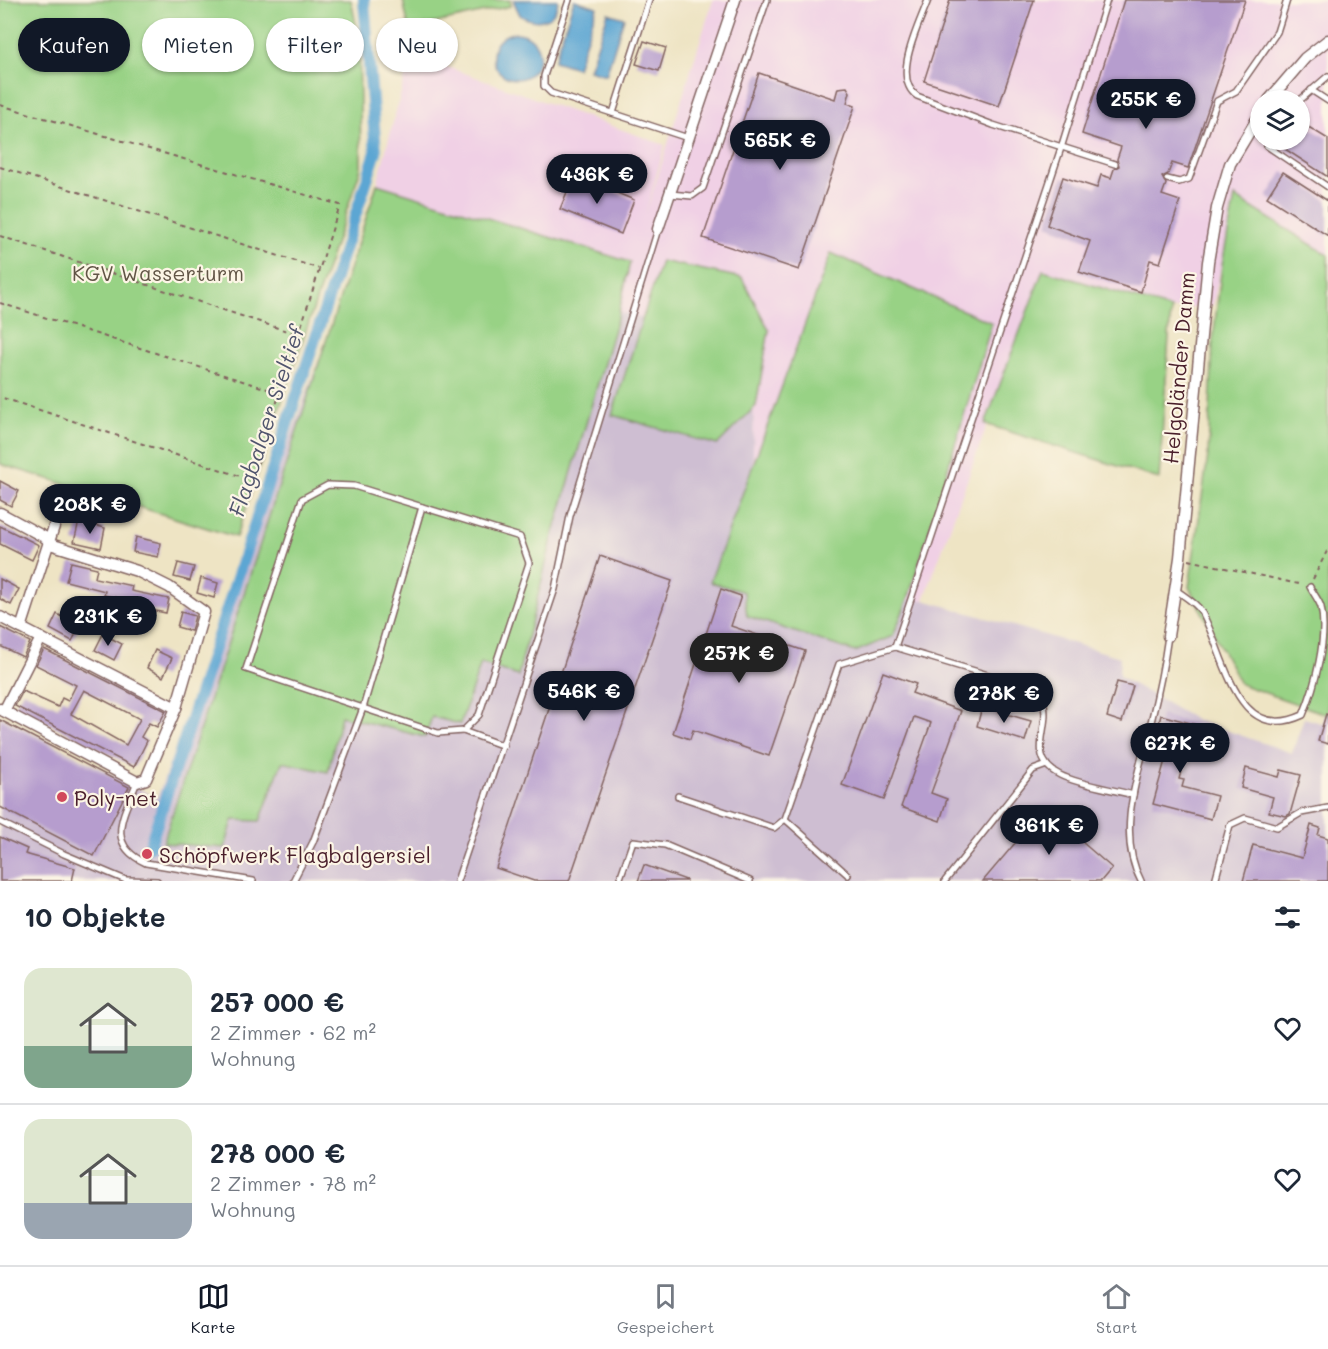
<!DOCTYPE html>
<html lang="de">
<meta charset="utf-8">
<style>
:root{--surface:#fff;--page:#f2f2f3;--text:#1f2937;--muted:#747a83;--line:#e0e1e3;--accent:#111827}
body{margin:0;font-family:Mali,sans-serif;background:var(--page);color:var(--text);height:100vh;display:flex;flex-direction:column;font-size:22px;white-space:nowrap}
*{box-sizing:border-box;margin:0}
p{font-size:20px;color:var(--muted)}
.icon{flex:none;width:33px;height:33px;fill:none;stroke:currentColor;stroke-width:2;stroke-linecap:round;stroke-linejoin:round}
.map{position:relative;height:881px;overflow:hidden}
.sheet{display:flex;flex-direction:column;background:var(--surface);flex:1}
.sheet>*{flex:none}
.top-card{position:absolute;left:18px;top:18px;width:600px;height:54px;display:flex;gap:12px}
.buttons{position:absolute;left:1250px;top:90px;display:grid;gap:12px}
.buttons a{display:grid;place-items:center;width:60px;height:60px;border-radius:50%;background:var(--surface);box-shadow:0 2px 4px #0004;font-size:30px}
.price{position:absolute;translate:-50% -51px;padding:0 14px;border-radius:21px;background:var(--accent);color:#fff;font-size:20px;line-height:39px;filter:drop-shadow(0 2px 3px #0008)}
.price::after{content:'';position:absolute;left:50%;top:36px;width:18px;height:14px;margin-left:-9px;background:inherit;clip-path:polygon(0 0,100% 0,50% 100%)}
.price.active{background:#222;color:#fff}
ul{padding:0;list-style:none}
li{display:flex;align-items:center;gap:18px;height:150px;padding:0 24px}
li+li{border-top:2px solid var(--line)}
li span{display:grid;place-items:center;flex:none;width:168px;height:120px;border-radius:18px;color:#555}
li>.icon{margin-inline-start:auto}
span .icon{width:72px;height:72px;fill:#fffc;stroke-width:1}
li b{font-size:26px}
h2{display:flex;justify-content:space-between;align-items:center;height:72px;padding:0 24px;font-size:26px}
.pill{padding:0 21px;border-radius:27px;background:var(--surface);box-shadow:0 2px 4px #0004;font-size:21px;line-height:54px}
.pill.active{background:var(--accent);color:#fff}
.tabs{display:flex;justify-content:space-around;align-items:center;height:84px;border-top:2px solid var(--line);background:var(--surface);font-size:16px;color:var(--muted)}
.tabs a{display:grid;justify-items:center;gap:3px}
.tabs .active{color:var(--accent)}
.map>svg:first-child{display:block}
.built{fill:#f0d0e5;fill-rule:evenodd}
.industrial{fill:#cebed2}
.green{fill:#98d285;stroke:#717858;stroke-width:1.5}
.water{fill:#5ca6d3;stroke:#53627f;stroke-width:1.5}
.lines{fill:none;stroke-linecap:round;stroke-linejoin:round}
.canal{stroke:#5ca6d3;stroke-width:12}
.building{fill:#b69dce;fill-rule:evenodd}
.service-casing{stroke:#836461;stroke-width:8}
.minor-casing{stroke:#836461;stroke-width:13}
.path{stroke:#836461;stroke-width:2;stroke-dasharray:4.5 4.5;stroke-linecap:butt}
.service{stroke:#fff;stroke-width:5}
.minor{stroke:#fff;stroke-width:10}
.poi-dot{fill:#d1495b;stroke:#fcf5e5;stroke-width:2}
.labels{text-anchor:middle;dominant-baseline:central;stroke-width:4.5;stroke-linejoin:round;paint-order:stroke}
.park-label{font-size:21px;fill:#615546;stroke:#fcf5e5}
.street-label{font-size:21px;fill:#4a1f2b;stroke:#fcf5e5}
.poi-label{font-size:21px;fill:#4a1f2b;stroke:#fcf5e5;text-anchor:start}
.water-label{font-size:22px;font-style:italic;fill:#51556e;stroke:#fcf5e5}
</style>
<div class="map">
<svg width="1328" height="881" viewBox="0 0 1328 881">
<rect width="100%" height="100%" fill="#fcf5e5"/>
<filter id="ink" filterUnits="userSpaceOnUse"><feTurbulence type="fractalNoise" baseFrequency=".0167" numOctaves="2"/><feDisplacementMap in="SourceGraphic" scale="12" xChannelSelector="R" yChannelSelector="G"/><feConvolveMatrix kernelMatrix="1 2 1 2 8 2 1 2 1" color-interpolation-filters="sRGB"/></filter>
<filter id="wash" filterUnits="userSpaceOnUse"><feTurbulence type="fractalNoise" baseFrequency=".008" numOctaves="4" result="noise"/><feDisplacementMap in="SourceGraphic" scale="24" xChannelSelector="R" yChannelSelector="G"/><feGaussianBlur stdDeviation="1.35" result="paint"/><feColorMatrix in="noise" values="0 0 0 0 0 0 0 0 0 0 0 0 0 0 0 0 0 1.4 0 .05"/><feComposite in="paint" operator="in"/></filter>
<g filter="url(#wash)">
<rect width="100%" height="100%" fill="#eee4c4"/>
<path class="built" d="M713,0H1328V255L1235,197L1213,306L1171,309L1043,270L924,600L750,599L755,351L619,312L630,262L377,184L411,54L665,145L645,216ZM1260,100H1299V140H1260Z"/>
<polygon class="industrial" points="367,229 619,312 755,351 750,599 924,600 1120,657 1119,676 1196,720 1292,753 1304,718 1328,725 1328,881 0,881 0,716 157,798"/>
<g class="green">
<polygon points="0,0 351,0 359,38 361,168 236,537 0,464"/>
<polygon points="403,0 510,0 511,6 409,29"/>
<polygon points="377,184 630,262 619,312 552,539 518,676 481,663 460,724 432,717 425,737 341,716 328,772 282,762 260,821 233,820 225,848 163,843"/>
<polygon points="1235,197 1328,255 1328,715 1240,684 1189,587 1208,455 1213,340 1222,264"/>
<polygon points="831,253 992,323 909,596 893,636 855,652 747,616 744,592 710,582"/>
<polygon points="661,261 742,278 769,330 756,406 717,445 612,415"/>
<polygon points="1043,270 1171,309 1159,479 985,424"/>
</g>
<g class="water">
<path d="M513,0H558C556,21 536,26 520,15Z"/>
<polygon points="574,0 597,7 577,68 554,61"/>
<polygon points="608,13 624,18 606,75 589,70"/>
<circle cx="516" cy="56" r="23"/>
</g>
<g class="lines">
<polyline class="canal" points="149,848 376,152 364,0"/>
</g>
<g id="blocks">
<g class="building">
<polygon points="950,0 1034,0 999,106 924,81"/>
<polygon points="1124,0 1245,0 1188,168 1172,163 1168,174 1162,177 1166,184 1162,195 1180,201 1160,263 1150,260 1141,292 1079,272 1090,241 1047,225 1063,177 1097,188 1101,175 1111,178 1114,169 1119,166 1117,159 1121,147 1082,134"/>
<polygon points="644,41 666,48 659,71 636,64"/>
<polygon points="759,73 835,99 838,88 847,87 850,92 847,103 855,106 799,270 703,238"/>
<polygon points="1302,123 1328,139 1328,177 1285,149 1291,140 1299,140 1299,127"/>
<polygon points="1283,172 1328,201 1328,236 1267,197"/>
<polygon points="574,175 634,200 621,234 560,209"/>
<polygon points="0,481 19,491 11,506 0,500"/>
<polygon points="79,521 105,528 101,548 74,542"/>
<polygon points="0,526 39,545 32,560 0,544"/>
<polygon points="136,537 161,543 158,557 133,552"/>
<polygon points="600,556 672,581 569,881 534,881 496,868"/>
<polygon points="71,562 97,568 95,578 132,586 131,591 169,599 166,613 141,608 142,603 104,595 105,591 66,581"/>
<polygon points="178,563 194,567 190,581 174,577"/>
<polygon points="201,578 218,583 214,598 197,593"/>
<polygon points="0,579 19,589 11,605 0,599"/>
<polygon points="721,589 741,596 731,626 805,651 769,756 693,730 690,739 673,733"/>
<polygon points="181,612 195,616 191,631 177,627"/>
<polygon points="57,614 80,626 72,641 50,629"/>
<polygon points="0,627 30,642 23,657 0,646"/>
<polygon points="103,634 122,644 114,660 95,650"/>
<path d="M44,649L166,711L157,727L149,723L141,737L147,741L134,767L15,706L23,691L58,707L62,698L68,701L76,685L36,665ZM84,690L140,719L126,745L71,714Z"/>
<polygon points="155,650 172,658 163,677 147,668"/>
<polygon points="883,672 916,684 912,693 961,711 931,793 947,799 940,821 901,807 931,723 914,717 884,800 842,785"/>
<polygon points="1117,682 1133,686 1122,722 1107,717"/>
<polygon points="982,707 1031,721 1025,741 977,726"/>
<polygon points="1326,714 1328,715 1328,744 1318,741"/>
<polygon points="1161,715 1194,724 1179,779 1184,780 1182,787 1217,796 1211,819 1153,804 1172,735 1157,731"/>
<polygon points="0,720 129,787 94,856 0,807"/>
<polygon points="1246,768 1279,777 1281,770 1301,775 1290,814 1286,816 1269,812 1273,797 1241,788"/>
<polygon points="1044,809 1112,868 1101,881 983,881"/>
<polygon points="1311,825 1320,828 1318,835 1328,838 1328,881 1243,881 1253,845 1302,858"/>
<polygon points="0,837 27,849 25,854 75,868 72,881 0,881"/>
<polygon points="644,865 686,880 686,881 638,881"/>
</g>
</g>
</g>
<g filter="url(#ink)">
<use href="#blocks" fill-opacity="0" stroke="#836461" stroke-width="1.5"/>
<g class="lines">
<defs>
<g id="service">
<polyline points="569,0 544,76 544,86 551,93 688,138"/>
<path d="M928,0C919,25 891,78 917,96L993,125L1115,164"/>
<polyline points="1311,90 1328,101"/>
<polyline points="1299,101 1328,76"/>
<polyline points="613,113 649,0"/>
<polyline points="1271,140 1267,146 1328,187"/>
<polyline points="1167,179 1179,182 1189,179 1217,101 1236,91 1277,32 1287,0"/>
<polyline points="670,194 692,196 703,188 767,0"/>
<polygon points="328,485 354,486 520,537 529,563 479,715 463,731 438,733 246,669 302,499"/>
<path d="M1176,590C1184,596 1196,603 1201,611C1225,651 1234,747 1303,715C1315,687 1328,637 1321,607C1319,600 1313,593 1310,587"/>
<path d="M895,647L1028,687C1033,691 1039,694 1042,699C1054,725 1023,757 1060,775C1080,785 1112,789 1133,795"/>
<polyline points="463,731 504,746"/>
<path d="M137,782C124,814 104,844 146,863L253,881"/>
<polyline points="678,796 774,828 785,819 839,664 895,647 1061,148 1107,0"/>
<polyline points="785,819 848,875"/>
<polyline points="0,822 64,854 128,881"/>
<polyline points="127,880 157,881"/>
<polyline points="293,881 313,842 363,708 422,507"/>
<polyline points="457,881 555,589 570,516 658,229"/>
<polyline points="619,881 633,841 665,845 750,881"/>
<polyline points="945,881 1033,770 1047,765"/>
<path d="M1141,881C1115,832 1139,772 1151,722C1158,694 1164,665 1168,636"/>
<polyline points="1215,881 1230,825 1245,818 1277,827 1301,813 1328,808"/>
</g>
<g id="minor">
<polyline points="1269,100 1305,58 1328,40"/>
<polyline points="658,229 735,0"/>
<polyline points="0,513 46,538 50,544 137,571 169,587 204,612 176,708 146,779 137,782 0,709"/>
<polyline points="0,617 176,708"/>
<polyline points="21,628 59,511"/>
<polyline points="1168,636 1180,558 1208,262 1217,208 1230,164 1260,114"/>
<polyline points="4,711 41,638"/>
</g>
</defs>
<use href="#service" class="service-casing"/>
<use href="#minor" class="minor-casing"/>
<g class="path">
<polyline points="0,105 340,205 252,480 0,397"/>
<polyline points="0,167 320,269"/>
<polyline points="0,236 299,335"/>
<polyline points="0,303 280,393"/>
<polyline points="1189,560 1303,585"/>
<polyline points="1313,579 1328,549"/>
</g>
<use href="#service" class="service"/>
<use href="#minor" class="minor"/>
</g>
</g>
<g class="poi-dot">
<circle cx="62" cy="797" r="6"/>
<circle cx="147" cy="854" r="6"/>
</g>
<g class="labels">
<g class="park-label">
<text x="158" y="272">KGV Wasserturm</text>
</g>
<g class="street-label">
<text transform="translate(1178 368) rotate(-85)">Helgoländer Damm</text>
</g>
<g class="poi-label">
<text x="74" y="797">Poly-net</text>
<text x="159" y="854">Schöpfwerk Flagbalgersiel</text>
</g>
<g class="water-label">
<text transform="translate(266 421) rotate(-72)">Flagbalger Sieltief</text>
</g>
</g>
</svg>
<div class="buttons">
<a><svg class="icon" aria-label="layers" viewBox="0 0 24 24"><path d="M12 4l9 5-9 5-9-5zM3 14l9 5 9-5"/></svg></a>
</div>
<b class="price" style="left:1146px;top:130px">255K €</b>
<b class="price" style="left:780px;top:171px">565K €</b>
<b class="price" style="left:597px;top:205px">436K €</b>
<b class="price" style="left:90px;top:535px">208K €</b>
<b class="price" style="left:108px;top:647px">231K €</b>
<b class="price active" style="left:739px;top:684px">257K €</b>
<b class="price" style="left:584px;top:722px">546K €</b>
<b class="price" style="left:1004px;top:724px">278K €</b>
<b class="price" style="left:1180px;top:774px">627K €</b>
<b class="price" style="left:1049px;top:856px">361K €</b>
<div class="top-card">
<a class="pill active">Kaufen</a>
<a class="pill">Mieten</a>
<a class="pill">Filter</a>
<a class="pill">Neu</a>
</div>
</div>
<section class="sheet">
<h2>10 Objekte<svg class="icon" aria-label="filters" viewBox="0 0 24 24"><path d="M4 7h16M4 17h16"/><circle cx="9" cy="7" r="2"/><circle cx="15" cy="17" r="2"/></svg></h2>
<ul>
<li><span style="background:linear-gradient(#dfe7d0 65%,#7fa58c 0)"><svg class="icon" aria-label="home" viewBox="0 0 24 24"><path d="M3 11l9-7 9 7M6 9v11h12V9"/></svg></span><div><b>257 000 €</b><p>2 Zimmer · 62 m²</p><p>Wohnung</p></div><svg class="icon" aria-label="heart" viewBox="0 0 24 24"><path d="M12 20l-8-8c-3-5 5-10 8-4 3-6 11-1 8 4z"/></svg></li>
<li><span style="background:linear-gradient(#dfe7d0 70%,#9aa5b1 0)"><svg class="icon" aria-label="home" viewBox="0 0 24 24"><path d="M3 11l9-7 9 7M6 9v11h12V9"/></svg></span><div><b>278 000 €</b><p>2 Zimmer · 78 m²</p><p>Wohnung</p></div><svg class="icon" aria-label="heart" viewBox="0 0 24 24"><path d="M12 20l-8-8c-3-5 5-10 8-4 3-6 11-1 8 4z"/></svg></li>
</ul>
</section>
<nav class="tabs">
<a class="active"><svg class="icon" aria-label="map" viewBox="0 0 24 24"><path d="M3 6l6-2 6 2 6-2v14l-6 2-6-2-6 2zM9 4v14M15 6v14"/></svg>Karte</a>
<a><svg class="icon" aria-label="saved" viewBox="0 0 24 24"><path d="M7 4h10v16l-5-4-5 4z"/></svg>Gespeichert</a>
<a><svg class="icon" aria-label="home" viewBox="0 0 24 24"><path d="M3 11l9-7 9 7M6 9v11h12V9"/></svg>Start</a>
</nav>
